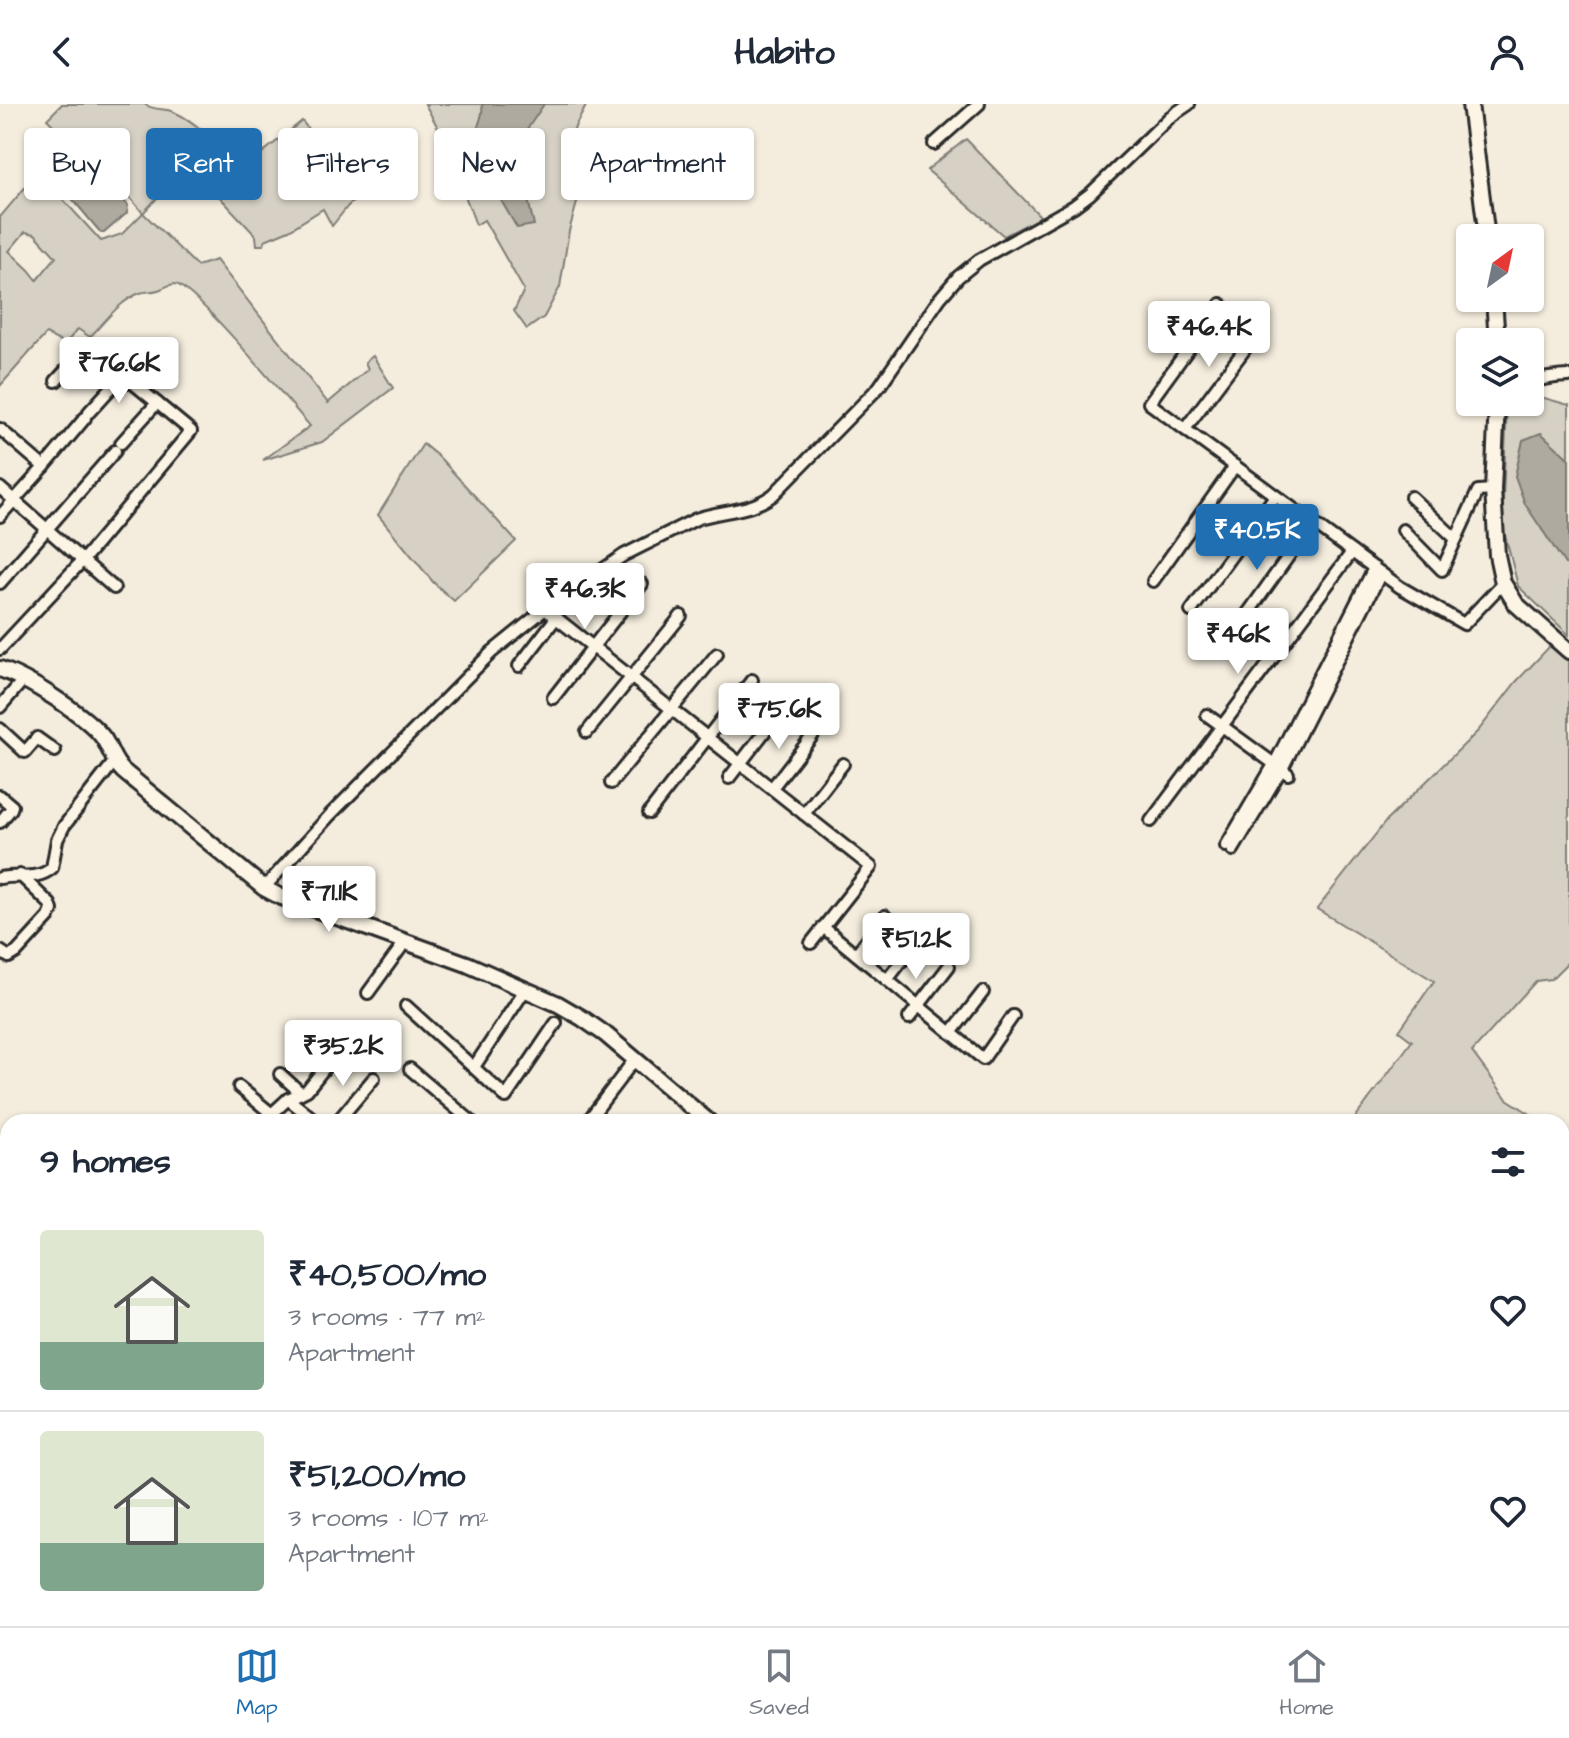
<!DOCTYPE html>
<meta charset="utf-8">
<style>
:root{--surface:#fff;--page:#f6f6f7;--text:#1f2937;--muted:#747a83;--line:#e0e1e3;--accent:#1f6fb2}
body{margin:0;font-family:"Architects Daughter",sans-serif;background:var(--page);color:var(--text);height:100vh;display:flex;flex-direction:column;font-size:30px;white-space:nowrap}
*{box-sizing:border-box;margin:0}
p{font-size:26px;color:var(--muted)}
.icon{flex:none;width:44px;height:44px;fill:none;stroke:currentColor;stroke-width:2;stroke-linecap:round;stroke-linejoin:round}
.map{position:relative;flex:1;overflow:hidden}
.drawer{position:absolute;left:0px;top:1010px;width:1570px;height:512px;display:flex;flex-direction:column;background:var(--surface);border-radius:24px 24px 0 0;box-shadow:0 2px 6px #0004}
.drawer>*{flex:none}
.guide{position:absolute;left:24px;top:24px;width:800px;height:72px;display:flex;gap:16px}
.needle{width:52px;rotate:33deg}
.buttons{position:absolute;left:1456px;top:120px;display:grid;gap:16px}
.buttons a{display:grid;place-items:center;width:88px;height:88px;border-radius:8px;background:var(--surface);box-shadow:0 2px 6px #0004;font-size:40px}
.price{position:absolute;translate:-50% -68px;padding:0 18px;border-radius:8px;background:#fff;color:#222;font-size:26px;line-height:52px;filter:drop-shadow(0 2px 4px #0008)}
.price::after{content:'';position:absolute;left:50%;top:48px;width:24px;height:18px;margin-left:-12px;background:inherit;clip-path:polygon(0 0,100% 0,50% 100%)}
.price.current{background:var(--accent);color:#fff}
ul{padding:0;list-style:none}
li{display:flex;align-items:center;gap:24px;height:200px;padding:0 40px}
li+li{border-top:2px solid var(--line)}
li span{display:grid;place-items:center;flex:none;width:224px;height:160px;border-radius:8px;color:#555}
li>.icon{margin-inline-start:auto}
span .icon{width:96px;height:96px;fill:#fffc;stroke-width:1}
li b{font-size:34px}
h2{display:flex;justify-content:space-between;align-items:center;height:96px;padding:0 40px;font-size:34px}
.chip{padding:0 28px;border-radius:8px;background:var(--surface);box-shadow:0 2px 6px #0004;font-size:28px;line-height:72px}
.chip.current{background:var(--accent);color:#fff}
header{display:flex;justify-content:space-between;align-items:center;height:104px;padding:0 40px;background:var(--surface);font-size:36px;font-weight:700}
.tabs{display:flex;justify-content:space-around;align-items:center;height:112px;border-top:2px solid var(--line);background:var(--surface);font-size:22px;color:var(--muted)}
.tabs a{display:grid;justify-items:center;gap:4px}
.tabs .current{color:var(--accent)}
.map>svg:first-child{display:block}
.green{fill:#d6d1c4;stroke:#807e78;stroke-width:2;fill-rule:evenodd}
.water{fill:#afaaa0;stroke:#7a7771;stroke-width:2}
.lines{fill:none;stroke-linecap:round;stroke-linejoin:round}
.street-casing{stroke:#2b2b2b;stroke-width:16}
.secondary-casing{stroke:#2b2b2b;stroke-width:20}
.street{stroke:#fcf5e5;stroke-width:10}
.secondary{stroke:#fcf5e5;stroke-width:14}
</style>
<header><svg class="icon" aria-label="back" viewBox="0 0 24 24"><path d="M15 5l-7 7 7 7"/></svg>Habito<svg class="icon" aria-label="person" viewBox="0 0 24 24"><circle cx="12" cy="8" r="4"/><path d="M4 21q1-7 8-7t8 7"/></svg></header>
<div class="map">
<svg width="1569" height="1522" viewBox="0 0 1569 1522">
<rect width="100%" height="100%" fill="#f4edde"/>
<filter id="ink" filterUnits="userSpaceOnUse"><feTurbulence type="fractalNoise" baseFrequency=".0125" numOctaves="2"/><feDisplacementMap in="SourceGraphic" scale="16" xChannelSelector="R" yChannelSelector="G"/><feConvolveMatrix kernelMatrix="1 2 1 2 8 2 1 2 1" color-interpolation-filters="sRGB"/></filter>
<g filter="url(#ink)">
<g class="green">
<path d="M62,0H144C157,8 163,3 174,8C201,20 221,45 241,66L302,17L341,68L353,70L365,65L372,70L365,75L364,88L348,102L332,122L323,105L289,126L265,136L264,141H257L256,132L189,60L143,109L197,162L216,156L328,299L368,265L365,258L373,252L393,284L322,338L263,356L310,322C292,302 193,181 175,180C170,180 164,184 158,186C152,188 146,187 140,189C119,197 105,218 90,233L78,225L65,240L46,230L0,282V113L38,68L101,137L122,130L143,109L91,48L74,42L47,15ZM25,128L35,130L56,153L37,176L29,166L9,147Z"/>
<polygon points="425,0 587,0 575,23 564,58 565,91 578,95 569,127 560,183 544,213 527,225 514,207 524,186 484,116 476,121 443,33"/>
<polygon points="966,35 1040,112 1035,116 1004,132 927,66"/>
<polygon points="1530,290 1569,301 1569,531 1518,482 1502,419 1507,301 1509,298 1530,298"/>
<polygon points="423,340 440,354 516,437 454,497 433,478 378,411"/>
<polygon points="1550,542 1569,558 1569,857 1551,875 1536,877 1472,948 1507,995 1543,1018 1352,1018 1412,937 1399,927 1434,877 1317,805 1387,716 1478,627 1516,578"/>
<polygon points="1562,1042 1569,1051 1569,1178 1562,1172"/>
</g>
<g class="water">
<path d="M482,0H544L518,39L517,50L534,121L517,124C501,96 483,68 476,37C474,24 485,13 482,0Z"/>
<polygon points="53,34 73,52 83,56 128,101 127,109 104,129 101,129 69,91 40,62 33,52 50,36"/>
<polygon points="1541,329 1569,355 1569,461 1565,460 1525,400 1515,372 1523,336"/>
</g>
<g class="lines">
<defs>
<g id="street">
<polyline points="934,40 979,0"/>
<polyline points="1221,200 1149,299 1400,483 1464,520 1503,479"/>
<path d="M1530,276C1544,276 1555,272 1569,272"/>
<polyline points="89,308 123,271"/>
<polyline points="0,325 44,363"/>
<polyline points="1185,325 1260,225"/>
<polyline points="121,339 157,299"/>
<polyline points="0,384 114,484"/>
<polyline points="1411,393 1456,435"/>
<polyline points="0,412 44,363 85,314"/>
<polyline points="1403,426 1442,466 1478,387 1493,386"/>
<polyline points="1153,477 1235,362"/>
<polyline points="0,479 115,347"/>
<polyline points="545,505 871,763 811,839"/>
<polyline points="1191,507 1275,392"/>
<polyline points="1229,536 1312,419"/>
<polyline points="0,545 83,456 191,327 88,242 56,277"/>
<polyline points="519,562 556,514"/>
<polyline points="553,594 642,480"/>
<polyline points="0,603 24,575"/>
<polyline points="1207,611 1288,670"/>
<polyline points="0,625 25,648 37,634 55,647"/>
<polyline points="587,628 681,512"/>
<polyline points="729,674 782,605"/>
<polyline points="611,679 717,550"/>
<polyline points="772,684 813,631"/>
<polyline points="0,692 12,702 11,705 0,718"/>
<polyline points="649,709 752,576"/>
<polyline points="804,710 843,660"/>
<polyline points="1151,717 1352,448"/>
<polyline points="1226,742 1276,657 1374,464"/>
<polyline points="1233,746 1284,661 1381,469"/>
<path d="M0,774C19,770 37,777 52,764L57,736L64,722L114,658"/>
<path d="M264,784L330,711L492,548L545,505L624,451L696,415C723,406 750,408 773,391L879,283L940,194L958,173L979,156L1074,102L1090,90L1170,13L1189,0"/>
<polyline points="823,823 983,955 1013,912"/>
<polyline points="0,847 9,853 17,848 49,813 52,806 50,800 20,771"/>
<polyline points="856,850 885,812"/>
<polyline points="887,876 917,837"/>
<polyline points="368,889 405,838"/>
<polyline points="406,902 506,993 556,919"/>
<polyline points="909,914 949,862"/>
<polyline points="951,929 983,888"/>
<polyline points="474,963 525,886"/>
<polyline points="410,965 472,1018"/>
<polyline points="280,970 301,989"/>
<polyline points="239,983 272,1010"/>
<polyline points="288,995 317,1018"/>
<polyline points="263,1018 288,995 307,986 338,947"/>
<polyline points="337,1018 374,974"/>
<polyline points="587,1018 635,955"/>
<polyline points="0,1058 8,1064"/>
<polyline points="1099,1514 1105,1522"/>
<polyline points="1258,1514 1266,1522"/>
<polyline points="1008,1522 1018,1514"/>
<polyline points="1084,1522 1093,1514"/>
<polyline points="1163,1522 1173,1514"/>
<polyline points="1240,1522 1252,1514"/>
<polyline points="1305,1522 1312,1514"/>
</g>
<g id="secondary">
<polyline points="1470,0 1487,134"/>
<polyline points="1494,194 1497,238"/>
<polyline points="1497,298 1493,386 1497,451 1503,479 1516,500 1569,547"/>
<path d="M0,565C27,574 88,612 104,635C112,648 112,656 123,667L264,784L279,792L467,860L558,900L582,914L605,930L709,1018"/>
<polyline points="933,1514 933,1522"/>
</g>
</defs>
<use href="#street" class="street-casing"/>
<use href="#secondary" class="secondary-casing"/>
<use href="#street" class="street"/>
<use href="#secondary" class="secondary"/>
</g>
</g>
</svg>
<div class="buttons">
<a><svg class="needle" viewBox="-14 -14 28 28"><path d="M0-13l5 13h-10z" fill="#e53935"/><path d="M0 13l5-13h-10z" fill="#747a83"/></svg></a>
<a><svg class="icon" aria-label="layers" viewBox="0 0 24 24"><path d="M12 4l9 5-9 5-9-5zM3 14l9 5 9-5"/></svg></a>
</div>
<b class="price" style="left:1209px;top:265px">₹46.4K</b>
<b class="price" style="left:119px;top:301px">₹76.6K</b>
<b class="price current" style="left:1257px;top:468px">₹40.5K</b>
<b class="price" style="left:585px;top:527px">₹46.3K</b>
<b class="price" style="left:1238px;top:572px">₹46K</b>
<b class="price" style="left:779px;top:647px">₹75.6K</b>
<b class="price" style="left:329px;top:830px">₹71.1K</b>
<b class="price" style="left:916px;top:877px">₹51.2K</b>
<b class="price" style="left:343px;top:984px">₹35.2K</b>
<div class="guide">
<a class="chip">Buy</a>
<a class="chip current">Rent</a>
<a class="chip">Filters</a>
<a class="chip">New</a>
<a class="chip">Apartment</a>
</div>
<section class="drawer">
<h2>9 homes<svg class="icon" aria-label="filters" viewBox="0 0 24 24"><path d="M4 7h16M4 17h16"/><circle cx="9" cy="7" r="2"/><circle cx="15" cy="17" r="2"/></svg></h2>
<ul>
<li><span style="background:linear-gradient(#dfe7d0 70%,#7fa58c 0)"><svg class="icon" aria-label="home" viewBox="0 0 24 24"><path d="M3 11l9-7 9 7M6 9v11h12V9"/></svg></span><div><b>₹40,500/mo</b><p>3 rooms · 77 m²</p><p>Apartment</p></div><svg class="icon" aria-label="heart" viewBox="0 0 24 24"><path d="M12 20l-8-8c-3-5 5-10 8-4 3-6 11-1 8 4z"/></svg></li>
<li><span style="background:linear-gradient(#dfe7d0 70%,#7fa58c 0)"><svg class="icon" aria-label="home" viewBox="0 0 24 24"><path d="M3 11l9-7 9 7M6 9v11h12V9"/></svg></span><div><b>₹51,200/mo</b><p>3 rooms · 107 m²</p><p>Apartment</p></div><svg class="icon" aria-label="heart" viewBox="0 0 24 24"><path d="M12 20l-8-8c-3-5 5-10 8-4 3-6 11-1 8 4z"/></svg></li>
</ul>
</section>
</div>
<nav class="tabs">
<a class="current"><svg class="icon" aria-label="map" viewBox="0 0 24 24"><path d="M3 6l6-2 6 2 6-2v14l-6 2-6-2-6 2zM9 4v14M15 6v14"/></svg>Map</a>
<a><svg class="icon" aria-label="saved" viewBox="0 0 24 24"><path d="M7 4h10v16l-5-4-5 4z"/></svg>Saved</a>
<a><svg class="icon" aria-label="home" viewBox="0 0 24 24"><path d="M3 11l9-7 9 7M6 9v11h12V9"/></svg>Home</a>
</nav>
